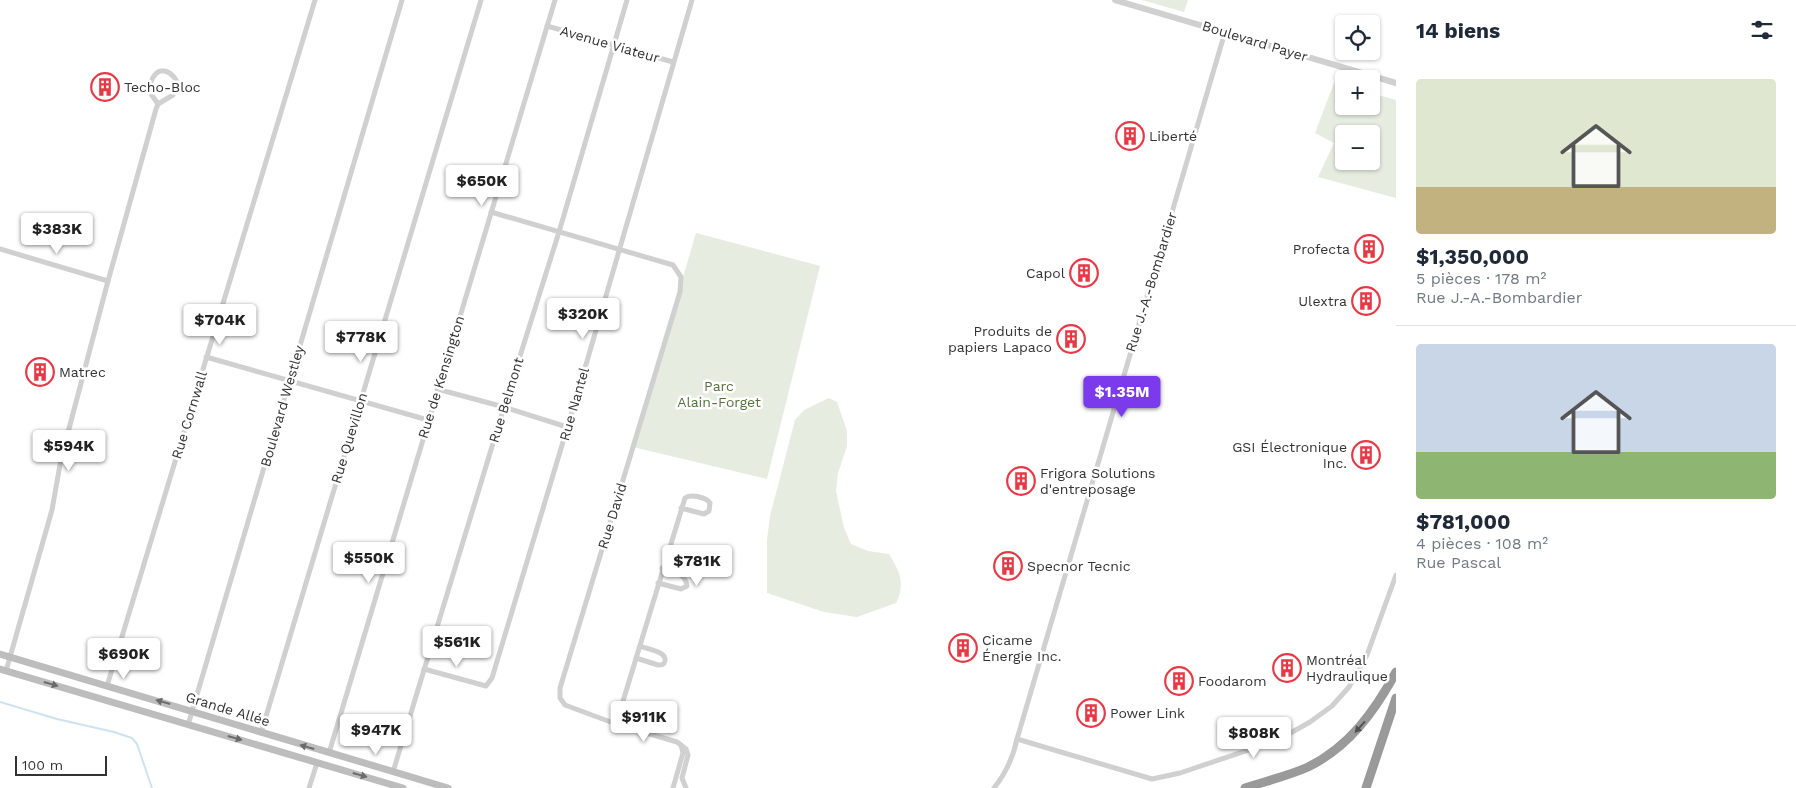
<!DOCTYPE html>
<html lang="fr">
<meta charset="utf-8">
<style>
:root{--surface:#fff;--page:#f6f6f7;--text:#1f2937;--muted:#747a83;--line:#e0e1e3;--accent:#7c3aed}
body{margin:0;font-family:"Work Sans",sans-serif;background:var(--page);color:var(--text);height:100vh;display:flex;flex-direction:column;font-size:19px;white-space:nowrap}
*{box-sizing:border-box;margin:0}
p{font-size:16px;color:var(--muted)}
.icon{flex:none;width:28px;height:28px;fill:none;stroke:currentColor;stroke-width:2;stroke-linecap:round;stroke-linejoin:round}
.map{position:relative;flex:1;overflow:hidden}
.sheet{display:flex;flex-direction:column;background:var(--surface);width:400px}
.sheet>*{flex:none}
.controls{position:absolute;left:1335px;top:15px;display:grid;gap:10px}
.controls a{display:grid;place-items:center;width:45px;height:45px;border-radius:5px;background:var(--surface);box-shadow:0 1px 4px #0004;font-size:25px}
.scale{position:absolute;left:15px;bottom:12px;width:92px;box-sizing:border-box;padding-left:5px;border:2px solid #333;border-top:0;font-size:14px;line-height:18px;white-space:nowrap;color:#333;-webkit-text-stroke:4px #fff;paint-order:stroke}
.price{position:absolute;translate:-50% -42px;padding:0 11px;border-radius:5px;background:#fff;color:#222;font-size:16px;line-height:32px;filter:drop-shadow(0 1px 2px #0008)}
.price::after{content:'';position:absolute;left:50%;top:30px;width:15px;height:11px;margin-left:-8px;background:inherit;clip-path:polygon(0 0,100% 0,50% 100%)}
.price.active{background:var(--accent);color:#fff}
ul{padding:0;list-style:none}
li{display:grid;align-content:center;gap:10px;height:265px;padding:0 20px}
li+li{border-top:1px solid var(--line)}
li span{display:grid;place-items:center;height:155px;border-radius:5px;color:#555}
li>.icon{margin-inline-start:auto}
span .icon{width:90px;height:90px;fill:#fffc;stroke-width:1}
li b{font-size:21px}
h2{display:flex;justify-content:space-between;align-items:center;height:60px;padding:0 20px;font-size:21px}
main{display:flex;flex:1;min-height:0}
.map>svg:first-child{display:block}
.green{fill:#e6ecdf;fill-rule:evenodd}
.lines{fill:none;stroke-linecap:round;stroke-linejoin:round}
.stream{stroke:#cfe2ee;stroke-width:2}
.minor{stroke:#d0d0d0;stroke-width:5}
.tertiary{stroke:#d0d0d0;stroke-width:6}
.secondary{stroke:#bdbdbd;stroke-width:7}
.motorway{stroke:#9a9a9a;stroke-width:9}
.oneway{fill:#6a6a6a}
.oneway2{fill:#525252}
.labels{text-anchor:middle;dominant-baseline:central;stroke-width:5;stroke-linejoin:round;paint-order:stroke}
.street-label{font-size:14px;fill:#333;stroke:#fff}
.poi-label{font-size:14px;fill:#333;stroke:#fff;text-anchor:start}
.park-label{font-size:14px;fill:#56703f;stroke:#fff}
</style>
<main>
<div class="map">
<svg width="1396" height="788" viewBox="0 0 1396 788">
<rect width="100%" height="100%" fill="#fff"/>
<g class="green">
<polygon points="1142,0 1188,0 1184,12"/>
<path d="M1334,83L1344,85V106H1371V93L1396,100V198L1318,177L1334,143L1315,133ZM1344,134H1371V161H1344Z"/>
<polygon points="696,233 820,266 767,479 633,447"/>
<path d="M829,398L837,402L847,431V446L838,473L836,491L844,528L851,544L868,551L889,554C899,571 906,583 896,603L857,617L824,612L767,593V540L770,516L795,420L804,410Z"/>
</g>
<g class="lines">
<polyline class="stream" points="0,702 57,719 114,732 132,738 137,744 152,788"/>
<g class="minor">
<polyline points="547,26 673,62"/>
<polyline points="491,212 673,265 681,277 680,292 560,688 560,698 565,705 616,724 677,742 686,749 688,755 682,778 686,788"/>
<polyline points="0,249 108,281"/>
<polyline points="206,357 428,420"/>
<polyline points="437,389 504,407 567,427"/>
<path d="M658,583L681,589L687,586C686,573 673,572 662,568"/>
<path d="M636,658L658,665C662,665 664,665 665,661C667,651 646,649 640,646"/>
<polyline points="424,669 486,686 492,678 578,392 692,0"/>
<path d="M6,671L52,510L61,459L108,281L156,109L158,104L173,95L176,80C171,72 161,66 154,76C151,79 150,87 149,91L158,104"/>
<polyline points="107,686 315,0"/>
<path d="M616,724L685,498C691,494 706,497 710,503L709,511L704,514L681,508"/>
<polyline points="188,725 402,0"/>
<polyline points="261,733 481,0"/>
<polyline points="1017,739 1152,779 1180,773 1278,740 1310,722 1332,706 1349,687 1367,655 1396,575"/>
<polyline points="329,753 555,0"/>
<polyline points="393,772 504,407 559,232 627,0"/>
<polyline points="309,788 317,763"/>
<polyline points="673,788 683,753 681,745"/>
<path d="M994,788C1006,773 1013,758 1017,739L1225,32"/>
</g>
<polyline class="tertiary" points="1115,0 1396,83"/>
<g class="secondary">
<polyline points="0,654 448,788"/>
<polyline points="0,669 403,788"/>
</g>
<g class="motorway">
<path d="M1245,788C1266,781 1288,776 1308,767C1349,747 1375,711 1396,672"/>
<polyline points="1366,788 1396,698"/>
</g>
</g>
<defs><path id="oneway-solid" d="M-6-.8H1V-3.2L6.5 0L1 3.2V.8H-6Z" transform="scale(1.25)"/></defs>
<g class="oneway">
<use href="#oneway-solid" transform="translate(51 684) rotate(16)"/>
<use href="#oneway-solid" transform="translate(163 702) rotate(-164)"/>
<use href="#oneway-solid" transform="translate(235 738) rotate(16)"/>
<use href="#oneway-solid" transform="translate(307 747) rotate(-164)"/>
<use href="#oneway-solid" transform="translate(360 775) rotate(16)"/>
</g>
<use class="oneway2" href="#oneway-solid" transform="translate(1360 727) rotate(132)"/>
<defs>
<symbol id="building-ring" viewBox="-11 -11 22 22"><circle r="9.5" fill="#fff" stroke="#e63946" stroke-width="1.5"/><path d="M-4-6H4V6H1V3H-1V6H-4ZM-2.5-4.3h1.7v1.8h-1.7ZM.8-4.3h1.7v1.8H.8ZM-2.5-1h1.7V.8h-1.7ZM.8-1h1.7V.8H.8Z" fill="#e63946"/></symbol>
</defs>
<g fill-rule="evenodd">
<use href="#building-ring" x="89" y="71" width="32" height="32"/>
<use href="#building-ring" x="1114" y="120" width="32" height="32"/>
<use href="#building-ring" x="1353" y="233" width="32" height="32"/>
<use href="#building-ring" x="1068" y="257" width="32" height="32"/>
<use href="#building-ring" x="1350" y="285" width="32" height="32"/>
<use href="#building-ring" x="1055" y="323" width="32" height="32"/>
<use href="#building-ring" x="24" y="356" width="32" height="32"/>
<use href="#building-ring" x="1350" y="439" width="32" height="32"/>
<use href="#building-ring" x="1005" y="465" width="32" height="32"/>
<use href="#building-ring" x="992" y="550" width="32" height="32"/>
<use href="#building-ring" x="947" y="632" width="32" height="32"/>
<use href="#building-ring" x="1271" y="652" width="32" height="32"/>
<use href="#building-ring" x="1163" y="665" width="32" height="32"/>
<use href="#building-ring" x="1075" y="697" width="32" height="32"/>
</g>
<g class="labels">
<g class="street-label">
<text transform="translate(1255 41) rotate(17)">Boulevard Payer</text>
<text transform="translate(610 44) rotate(16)">Avenue Viateur</text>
<text transform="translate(1151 282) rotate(-73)">Rue J.-A.-Bombardier</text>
<text transform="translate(441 377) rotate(-73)">Rue de Kensington</text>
<text transform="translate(506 400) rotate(-73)">Rue Belmont</text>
<text transform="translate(574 404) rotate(-74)">Rue Nantel</text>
<text transform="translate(282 406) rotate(-74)">Boulevard Westley</text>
<text transform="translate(189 415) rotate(-73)">Rue Cornwall</text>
<text transform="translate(349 438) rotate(-73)">Rue Quevillon</text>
<text transform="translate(612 516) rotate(-73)">Rue David</text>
<text transform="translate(228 709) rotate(17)">Grande Allée</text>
</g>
<g class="poi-label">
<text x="124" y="87">Techo-Bloc</text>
<text x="1149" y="136">Liberté</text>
<text x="1350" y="249" text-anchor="end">Profecta</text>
<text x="1065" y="273" text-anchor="end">Capol</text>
<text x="1347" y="301" text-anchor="end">Ulextra</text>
<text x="1052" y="331" text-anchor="end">Produits de<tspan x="1052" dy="16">papiers Lapaco</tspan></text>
<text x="59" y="372">Matrec</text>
<text x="1347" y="447" text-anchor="end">GSI Électronique<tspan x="1347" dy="16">Inc.</tspan></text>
<text x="1040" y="473">Frigora Solutions<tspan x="1040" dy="16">d'entreposage</tspan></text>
<text x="1027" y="566">Specnor Tecnic</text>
<text x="982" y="640">Cicame<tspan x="982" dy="16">Énergie Inc.</tspan></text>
<text x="1306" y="660">Montréal<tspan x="1306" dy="16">Hydraulique</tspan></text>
<text x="1198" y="681">Foodarom</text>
<text x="1110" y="713">Power Link</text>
</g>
<g class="park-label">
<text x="719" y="386">Parc<tspan x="719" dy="16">Alain-Forget</tspan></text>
</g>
</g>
</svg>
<div class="controls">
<a><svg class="icon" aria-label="locate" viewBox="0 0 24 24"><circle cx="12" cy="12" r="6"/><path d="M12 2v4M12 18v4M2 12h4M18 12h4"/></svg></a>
<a>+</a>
<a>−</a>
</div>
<div class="scale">100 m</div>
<b class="price" style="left:482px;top:207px">$650K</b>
<b class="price" style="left:57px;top:255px">$383K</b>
<b class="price" style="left:583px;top:340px">$320K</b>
<b class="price" style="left:220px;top:346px">$704K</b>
<b class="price" style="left:361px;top:363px">$778K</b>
<b class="price active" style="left:1122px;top:418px">$1.35M</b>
<b class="price" style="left:69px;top:472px">$594K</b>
<b class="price" style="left:369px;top:584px">$550K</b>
<b class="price" style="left:697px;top:587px">$781K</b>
<b class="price" style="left:457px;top:668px">$561K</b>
<b class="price" style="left:124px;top:680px">$690K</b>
<b class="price" style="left:644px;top:743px">$911K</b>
<b class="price" style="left:376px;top:756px">$947K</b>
<b class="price" style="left:1254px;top:759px">$808K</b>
</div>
<section class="sheet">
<h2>14 biens<svg class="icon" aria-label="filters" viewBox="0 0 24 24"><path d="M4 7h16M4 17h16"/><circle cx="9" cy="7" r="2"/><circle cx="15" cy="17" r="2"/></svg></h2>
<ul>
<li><span style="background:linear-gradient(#dfe7d0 70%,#c2b280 0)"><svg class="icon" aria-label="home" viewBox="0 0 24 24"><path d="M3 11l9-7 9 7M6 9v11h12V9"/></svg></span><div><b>$1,350,000</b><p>5 pièces · 178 m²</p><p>Rue J.-A.-Bombardier</p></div></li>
<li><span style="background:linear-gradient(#c9d6e8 70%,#8fb573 0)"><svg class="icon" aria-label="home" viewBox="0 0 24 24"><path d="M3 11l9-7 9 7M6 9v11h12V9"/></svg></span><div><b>$781,000</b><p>4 pièces · 108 m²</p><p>Rue Pascal</p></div></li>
</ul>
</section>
</main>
